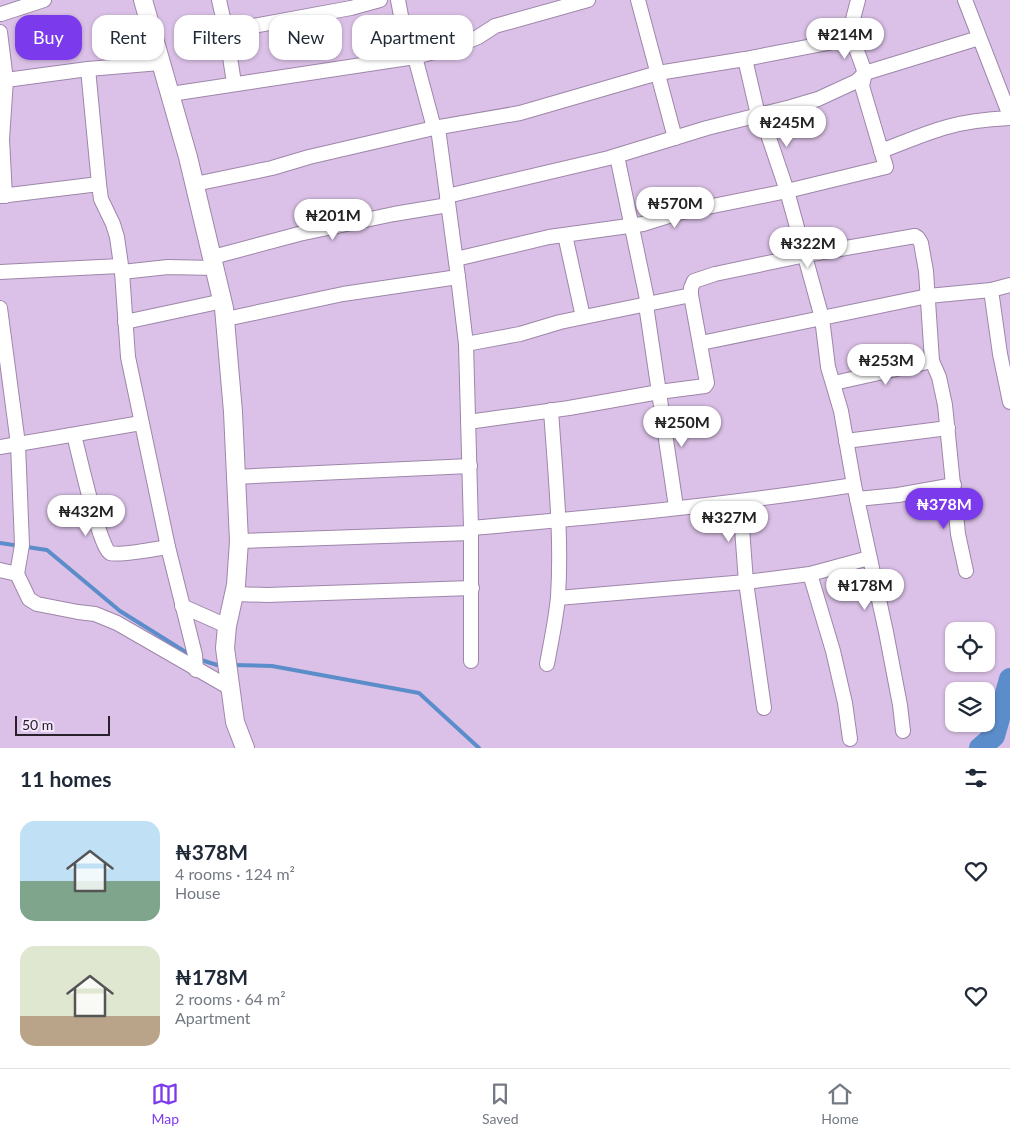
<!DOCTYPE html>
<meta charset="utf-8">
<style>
:root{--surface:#fff;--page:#f6f6f7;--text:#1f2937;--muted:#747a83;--line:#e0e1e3;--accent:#7c3aed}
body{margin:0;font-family:Lato,sans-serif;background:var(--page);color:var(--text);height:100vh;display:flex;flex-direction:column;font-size:19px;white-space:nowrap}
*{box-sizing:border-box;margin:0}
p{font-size:16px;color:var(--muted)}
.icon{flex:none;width:28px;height:28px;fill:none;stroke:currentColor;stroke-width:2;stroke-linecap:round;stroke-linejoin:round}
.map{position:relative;height:748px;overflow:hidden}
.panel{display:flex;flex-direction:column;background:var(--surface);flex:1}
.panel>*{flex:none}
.hud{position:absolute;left:15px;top:15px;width:500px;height:45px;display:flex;gap:10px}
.tools{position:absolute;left:945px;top:622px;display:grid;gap:10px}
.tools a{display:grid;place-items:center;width:50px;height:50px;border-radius:10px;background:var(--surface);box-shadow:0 1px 4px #0004;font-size:25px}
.scale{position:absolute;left:15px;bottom:12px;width:95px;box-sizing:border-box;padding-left:5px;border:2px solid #29202e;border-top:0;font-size:14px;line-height:18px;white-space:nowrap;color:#29202e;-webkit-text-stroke:4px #f4e7fb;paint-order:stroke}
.price{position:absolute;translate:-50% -42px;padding:0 11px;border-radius:18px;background:#fff;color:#222;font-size:16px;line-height:32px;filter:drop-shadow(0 1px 2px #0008)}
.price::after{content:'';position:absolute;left:50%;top:30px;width:15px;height:11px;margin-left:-8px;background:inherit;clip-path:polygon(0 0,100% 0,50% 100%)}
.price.selected{background:var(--accent);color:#fff}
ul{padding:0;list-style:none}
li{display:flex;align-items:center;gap:15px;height:125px;padding:0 20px}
li span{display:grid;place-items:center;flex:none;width:140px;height:100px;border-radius:15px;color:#555}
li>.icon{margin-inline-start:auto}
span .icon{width:60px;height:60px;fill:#fffc;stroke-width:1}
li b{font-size:21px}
h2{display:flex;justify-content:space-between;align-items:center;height:60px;padding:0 20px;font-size:21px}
.pill{padding:0 18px;border-radius:15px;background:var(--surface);box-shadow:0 1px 4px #0004;font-size:18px;line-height:45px}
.pill.selected{background:var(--accent);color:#fff}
.menu{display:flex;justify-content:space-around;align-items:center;height:70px;border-top:1px solid var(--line);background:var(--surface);font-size:14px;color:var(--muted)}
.menu a{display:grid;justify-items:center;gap:2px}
.menu .selected{color:var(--accent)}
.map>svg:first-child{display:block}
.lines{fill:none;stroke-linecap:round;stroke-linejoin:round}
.stream{stroke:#5c8dcb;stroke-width:4}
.river{stroke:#5c8dcb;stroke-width:22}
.minor-casing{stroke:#9e86aa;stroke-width:16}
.tertiary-casing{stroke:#9e86aa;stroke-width:20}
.minor{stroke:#fff;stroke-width:14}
.tertiary{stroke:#fff;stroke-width:18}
</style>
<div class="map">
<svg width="1010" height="748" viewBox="0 0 1010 748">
<rect width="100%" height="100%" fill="#dbc1e7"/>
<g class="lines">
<g class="stream">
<polyline points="0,543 47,550 120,611 192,656"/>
<polyline points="198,659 217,665 223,665"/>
<polyline points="232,665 272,666 419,693 479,748"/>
</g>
<polyline class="river" points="980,748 994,736 1010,679"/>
<defs>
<g id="minor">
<polyline points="219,0 226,31 234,83"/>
<polyline points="398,0 409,58"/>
<polyline points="638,0 675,138"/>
<polyline points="965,0 1010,116"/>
<polyline points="1,14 44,0"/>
<polyline points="226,31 351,8 380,0"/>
<polyline points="0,32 6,80 2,139 5,196"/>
<polyline points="415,57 434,128"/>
<polyline points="745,59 758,115"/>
<polyline points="88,69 99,184 101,199 113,224 117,237 122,272 128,357 168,547 195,655 196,670"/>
<polyline points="6,80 88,69 160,63"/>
<polyline points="171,94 415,57 457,46 478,37 495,26 588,0"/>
<polyline points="761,114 787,191 822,318 828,367 841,411 854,485 886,632 900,705 903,731"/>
<polyline points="438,128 458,277 466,344 471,528 471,661"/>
<path d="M881,151C903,143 925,133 947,127C968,121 989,119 1010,118"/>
<polyline points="617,156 648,304"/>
<polyline points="195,184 272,168 309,157 434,128 520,113 658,73 745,59 828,43 852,37"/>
<polyline points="0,196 99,184"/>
<polyline points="447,196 609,158 707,128 791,107 818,99 857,81 865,73 979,38"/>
<polyline points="565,235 583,317"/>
<polyline points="213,257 299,234 394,214 448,205"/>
<polyline points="456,259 549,237 643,224 678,213 787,191 886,167 862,86 865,73 852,37 852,23 858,0"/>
<polyline points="0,272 120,266"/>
<polyline points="122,272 168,267 215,268"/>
<polyline points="991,290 1000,354 1010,402"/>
<polyline points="646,305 676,507"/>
<polyline points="0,308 18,444 22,545 17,574"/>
<polyline points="226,319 343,294 458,277"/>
<polyline points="125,322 223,301"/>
<polyline points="701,343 928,296 991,290 1010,285"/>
<polyline points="466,344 520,334 560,322 691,295"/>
<polyline points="834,383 932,361"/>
<polyline points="468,422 569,408 659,392 705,386 707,383 691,295 691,288 694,281 715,274 806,255 915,236 918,238 921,243 926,271 932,361 939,377 945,405 958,534 966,571"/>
<path d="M74,435C78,450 100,549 110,553C119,556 156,549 168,547"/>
<polyline points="846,441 948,428"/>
<polyline points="0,447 141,423"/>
<polyline points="235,477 470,466"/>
<polyline points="857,499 898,495 954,485"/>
<polyline points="740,501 746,582 764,708"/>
<path d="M471,528C599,517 727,505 854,485"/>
<polyline points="239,541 471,533"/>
<polyline points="0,570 17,574 29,599 37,604 78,612 95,614 117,623 230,688"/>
<polyline points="810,574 833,651 845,703 850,739"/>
<polyline points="234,594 267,595 472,588"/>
<polyline points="558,598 746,582 810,574 869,558"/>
<polyline points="182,606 227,626"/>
<path d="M547,664C551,642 556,619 558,597C562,534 555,472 551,410"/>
</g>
<polyline id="tertiary" points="143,0 188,157 224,308 233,412 239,541 236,585 227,626 225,648 235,722 245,748"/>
</defs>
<use href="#minor" class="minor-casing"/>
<use href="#tertiary" class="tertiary-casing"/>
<use href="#minor" class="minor"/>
<use href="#tertiary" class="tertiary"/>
</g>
</svg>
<div class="tools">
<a><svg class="icon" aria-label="locate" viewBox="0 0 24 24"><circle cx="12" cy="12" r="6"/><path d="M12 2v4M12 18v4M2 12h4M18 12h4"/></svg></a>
<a><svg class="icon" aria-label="layers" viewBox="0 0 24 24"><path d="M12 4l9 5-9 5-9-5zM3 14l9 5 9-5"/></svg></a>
</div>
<div class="scale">50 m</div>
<b class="price" style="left:845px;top:60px">₦214M</b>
<b class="price" style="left:787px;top:148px">₦245M</b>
<b class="price" style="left:675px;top:229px">₦570M</b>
<b class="price" style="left:333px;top:241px">₦201M</b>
<b class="price" style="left:808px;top:269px">₦322M</b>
<b class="price" style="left:886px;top:386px">₦253M</b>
<b class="price" style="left:682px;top:448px">₦250M</b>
<b class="price selected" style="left:944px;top:530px">₦378M</b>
<b class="price" style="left:86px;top:537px">₦432M</b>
<b class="price" style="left:729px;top:543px">₦327M</b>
<b class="price" style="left:865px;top:611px">₦178M</b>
<div class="hud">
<a class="pill selected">Buy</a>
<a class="pill">Rent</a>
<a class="pill">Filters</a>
<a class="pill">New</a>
<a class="pill">Apartment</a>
</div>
</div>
<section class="panel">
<h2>11 homes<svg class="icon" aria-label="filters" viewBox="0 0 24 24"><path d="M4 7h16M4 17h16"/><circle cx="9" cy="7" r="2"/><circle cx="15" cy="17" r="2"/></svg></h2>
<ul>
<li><span style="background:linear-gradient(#bfe0f5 60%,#7fa58c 0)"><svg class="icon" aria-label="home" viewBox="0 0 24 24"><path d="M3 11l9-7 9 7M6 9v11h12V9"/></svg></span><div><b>₦378M</b><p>4 rooms · 124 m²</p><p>House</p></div><svg class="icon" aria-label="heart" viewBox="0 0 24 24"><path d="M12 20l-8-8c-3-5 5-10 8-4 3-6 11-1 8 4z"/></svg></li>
<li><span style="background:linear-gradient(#dfe7d0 70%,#b9a48a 0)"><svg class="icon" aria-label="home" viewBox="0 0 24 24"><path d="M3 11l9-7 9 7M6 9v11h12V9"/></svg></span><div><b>₦178M</b><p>2 rooms · 64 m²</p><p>Apartment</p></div><svg class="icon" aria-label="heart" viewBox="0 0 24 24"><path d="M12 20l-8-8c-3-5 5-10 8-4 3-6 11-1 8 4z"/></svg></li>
</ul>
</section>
<nav class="menu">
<a class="selected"><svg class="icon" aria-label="map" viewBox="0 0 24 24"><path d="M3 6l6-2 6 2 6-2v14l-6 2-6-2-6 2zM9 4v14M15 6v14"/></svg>Map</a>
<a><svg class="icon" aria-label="saved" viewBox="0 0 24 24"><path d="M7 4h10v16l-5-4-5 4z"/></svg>Saved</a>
<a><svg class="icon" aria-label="home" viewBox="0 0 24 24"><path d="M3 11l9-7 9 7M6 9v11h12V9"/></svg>Home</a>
</nav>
